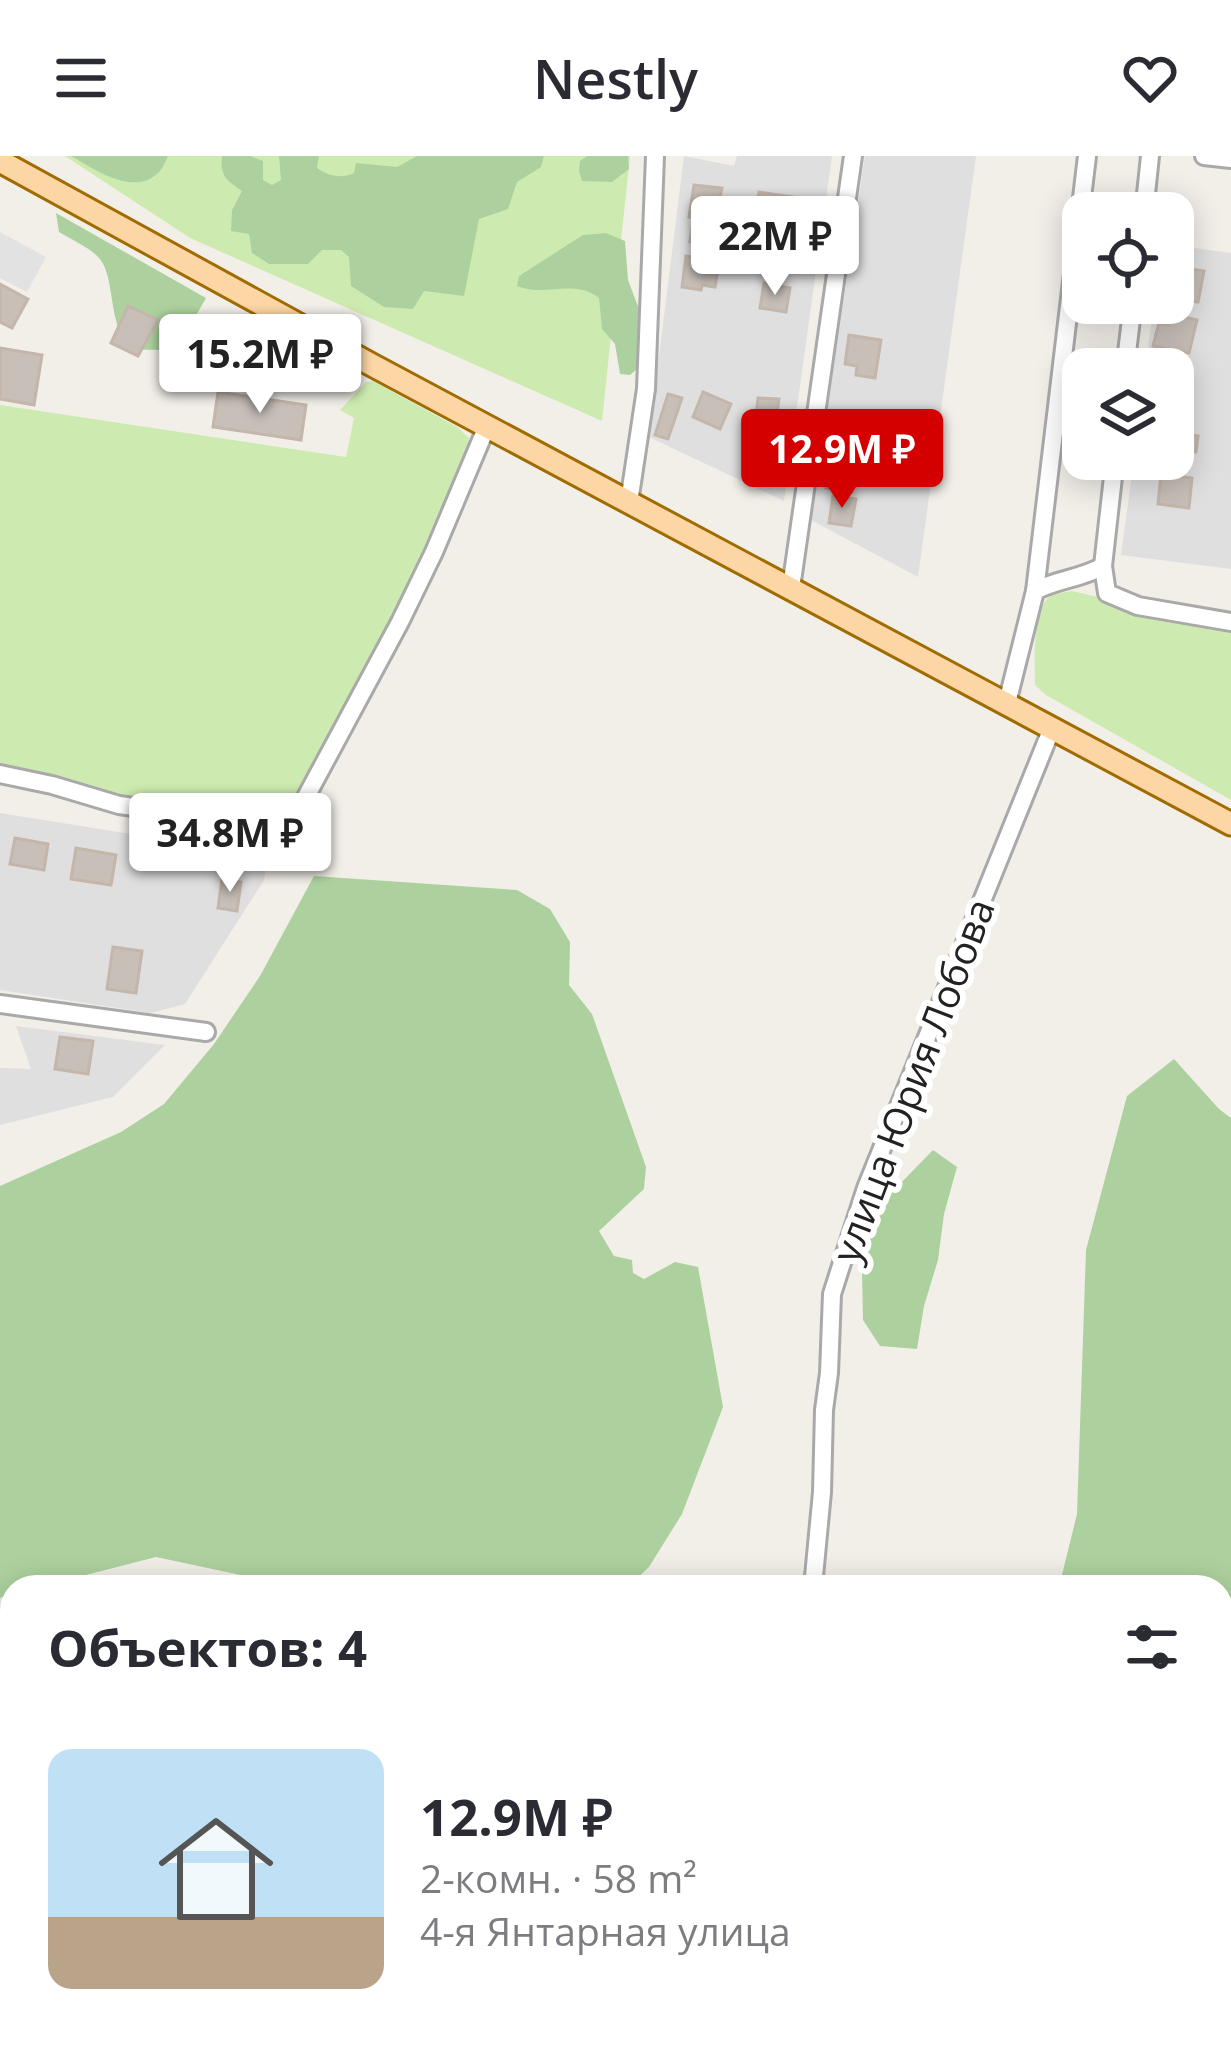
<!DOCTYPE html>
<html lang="ru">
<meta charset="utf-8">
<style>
:root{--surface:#fff;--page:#f2f2f3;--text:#2b2b33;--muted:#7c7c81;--accent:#d40000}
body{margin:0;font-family:"Open Sans",sans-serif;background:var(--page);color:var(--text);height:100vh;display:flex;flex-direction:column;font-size:45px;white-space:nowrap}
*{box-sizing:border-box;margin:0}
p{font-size:39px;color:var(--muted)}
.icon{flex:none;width:66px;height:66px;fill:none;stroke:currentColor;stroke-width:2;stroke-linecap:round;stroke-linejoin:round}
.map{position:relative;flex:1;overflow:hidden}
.side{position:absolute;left:0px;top:1419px;width:1233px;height:471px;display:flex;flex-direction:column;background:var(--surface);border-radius:36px 36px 0 0;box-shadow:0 6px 30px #0003}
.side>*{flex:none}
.fabs{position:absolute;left:1062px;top:36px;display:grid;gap:24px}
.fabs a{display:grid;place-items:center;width:132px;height:132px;border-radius:24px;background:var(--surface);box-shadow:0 6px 30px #0003;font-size:60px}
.price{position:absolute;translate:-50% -102px;padding:0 27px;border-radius:12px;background:#fff;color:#222;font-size:39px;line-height:78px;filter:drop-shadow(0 3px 6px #0008)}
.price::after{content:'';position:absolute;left:50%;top:72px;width:36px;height:27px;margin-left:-18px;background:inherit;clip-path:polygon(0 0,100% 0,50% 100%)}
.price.selected{background:var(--accent);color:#fff}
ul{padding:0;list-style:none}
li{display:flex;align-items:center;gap:36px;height:300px;padding:0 48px}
li span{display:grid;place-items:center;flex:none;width:336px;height:240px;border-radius:24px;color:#555}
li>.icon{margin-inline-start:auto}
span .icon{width:144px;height:144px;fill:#fffc;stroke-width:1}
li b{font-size:51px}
h2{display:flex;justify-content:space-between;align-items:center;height:144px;padding:0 48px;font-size:51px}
header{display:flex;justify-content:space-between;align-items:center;height:156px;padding:0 48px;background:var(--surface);font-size:54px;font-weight:600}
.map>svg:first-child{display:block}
.residential{fill:#e0dfdf}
.industrial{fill:#ebdbe8}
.grass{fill:#cdebb0}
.forest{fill:#add19e}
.parking{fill:#e2e2e2}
.building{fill:#c7bfb8;stroke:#c4b6ab;stroke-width:3}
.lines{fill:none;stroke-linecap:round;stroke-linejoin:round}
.minor-casing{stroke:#a9a9a9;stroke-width:22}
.major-casing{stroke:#a06b00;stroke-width:27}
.minor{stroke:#fff;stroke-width:16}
.major{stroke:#fcd6a4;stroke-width:21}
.labels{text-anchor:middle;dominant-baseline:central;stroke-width:12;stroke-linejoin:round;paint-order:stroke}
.street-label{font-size:39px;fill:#222;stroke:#fff}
</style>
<header><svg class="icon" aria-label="menu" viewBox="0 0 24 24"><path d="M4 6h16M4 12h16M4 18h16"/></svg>Nestly<svg class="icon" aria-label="heart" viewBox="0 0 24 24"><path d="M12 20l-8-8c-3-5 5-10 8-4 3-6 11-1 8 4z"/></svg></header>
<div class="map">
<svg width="1231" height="1889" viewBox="0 0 1231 1889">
<rect width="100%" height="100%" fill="#f2efe9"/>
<g class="residential">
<polygon points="684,0 734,10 737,0 832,0 784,345 649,281"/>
<polygon points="865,0 976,0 918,421 811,364"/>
<polygon points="1173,89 1231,97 1231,413 1121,399 1134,303 1173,303 1173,213 1145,213 1154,147 1173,147"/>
<polygon points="0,657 268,700 264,724 185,848 150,857 0,834"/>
<polygon points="16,870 165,889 113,941 0,969 0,912 31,913"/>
<polygon points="0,1853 12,1859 12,1878 92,1878 101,1889 0,1889"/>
<polygon points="344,1878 700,1878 702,1889 318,1889"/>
</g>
<polygon class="industrial" points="1221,1492 1231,1497 1231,1889 981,1889 982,1878 1221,1878"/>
<g class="grass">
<polygon points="65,0 630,0 602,265 190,82"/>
<polygon points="373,225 457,271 469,282 467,303 427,398 331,578 283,659 259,661 144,645 0,608 0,249 346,301 354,262 340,254 366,226"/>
<path d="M1072,435L1231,471V644L1046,539L1035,529C1035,508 1031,450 1052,439C1058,436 1066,437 1072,435Z"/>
</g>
<g class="forest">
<path d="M71,0H168C165,6 163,13 157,18C132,40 94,13 71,0Z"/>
<path d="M222,0H250L263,5V24L272,29L281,24L279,0H319L317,12C328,20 341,23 354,17L356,7L397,11L417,0H544L541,11L517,26L508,53L479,63L464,140L424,135L413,153L384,151L351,130L349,101L341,94H322L308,108H269L252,97L249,78L231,75L232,54L242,35C226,24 220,20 222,0Z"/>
<polygon points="587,0 628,0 629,13 612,26 582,25 579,15 580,5"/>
<path d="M56,57L206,142L183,182L166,194C157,193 145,195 136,192C107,182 117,125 100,103C91,92 72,84 59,76Z"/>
<path d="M606,77L625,85L628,124L647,174L637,213L630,219L620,218L615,188L602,173L599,142C573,122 546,142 517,130L519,120L583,79Z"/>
<polygon points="314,720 517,734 550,753 570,786 569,829 592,858 646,1011 644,1033 599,1075 614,1100 632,1104 633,1117 644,1123 675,1106 698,1111 723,1251 682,1358 649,1411 628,1431 259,1431 260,1423 156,1401 39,1431 12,1431 12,1437 0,1442 0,1030 121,976 164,948 214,888 260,820"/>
<polygon points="1174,903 1219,953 1231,962 1231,1443 1221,1458 1221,1431 1059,1431 1077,1358 1086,1094 1127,940"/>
<polygon points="933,994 957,1011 944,1058 938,1104 924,1150 917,1193 880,1190 863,1164 861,1068"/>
</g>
<polygon class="parking" points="0,76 46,101 27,136 0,122"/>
<g class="building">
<polygon points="694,29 722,32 715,64 689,61"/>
<polygon points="759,36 799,42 794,70 788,69 787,76 753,72"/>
<polygon points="693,65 714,68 711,89 690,86"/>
<polygon points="686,100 719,106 715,131 702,129 701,134 682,131"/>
<polygon points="1176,111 1204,115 1198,146 1173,143"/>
<polygon points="764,127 790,132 786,156 760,152"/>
<polygon points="0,128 28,143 12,172 0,166"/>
<polygon points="128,150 158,164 138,200 111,187"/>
<polygon points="1170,158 1197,164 1189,197 1153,190 1159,166 1169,169"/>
<polygon points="849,179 881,184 875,222 856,219 857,210 845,208"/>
<polygon points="0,192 42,199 34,249 0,243"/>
<polygon points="1173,216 1186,218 1182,242 1173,241"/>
<polygon points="218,236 306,249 301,284 213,271"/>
<polygon points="703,236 731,248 720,273 693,261"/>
<polygon points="668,238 682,242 668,283 655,279"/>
<polygon points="758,242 779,243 775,271 767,270 765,276 754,275"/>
<polygon points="1173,266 1192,269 1191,279 1198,280 1196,296 1189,295 1188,303 1173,301"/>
<polygon points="831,302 858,307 852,336 826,332"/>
<polygon points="1161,318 1192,322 1189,352 1158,348"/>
<polygon points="833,340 856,343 851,370 829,367"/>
<polygon points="15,682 48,688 44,714 10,708"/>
<polygon points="76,692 116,699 111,729 71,723"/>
<polygon points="222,724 241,726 237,755 218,752"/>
<polygon points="113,791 142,795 136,837 107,833"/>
<polygon points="60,881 93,885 88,918 55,913"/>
</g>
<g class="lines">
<defs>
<g id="minor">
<polyline points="1204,0 1231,3"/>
<polyline points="1144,57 1150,0"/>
<polyline points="1125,213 1133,147"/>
<polyline points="1115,303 1103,410 1107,437 1138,450 1231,466"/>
<polyline points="629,346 646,233 655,0"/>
<polyline points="791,432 853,0"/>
<path d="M1035,435C1057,423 1081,423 1103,410"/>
<polyline points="1007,547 1035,435 1087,0"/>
<polyline points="0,618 52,629 119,649 274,670 292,667 400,466 434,396 487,270"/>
<polyline points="0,848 206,876"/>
<polyline points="813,1431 822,1336 824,1254 829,1217 832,1138 866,1032 1052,572"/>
<polyline points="1221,1508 1231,1505"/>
<polyline points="1221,1596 1231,1600"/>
<polyline points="1221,1709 1231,1709"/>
<polyline points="0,1728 12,1723"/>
<polyline points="1221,1767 1231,1767"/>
<polyline points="218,1878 223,1889"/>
<polyline points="262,1889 287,1878"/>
<polyline points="751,1889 752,1878"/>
<polyline points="1077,1889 1077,1878"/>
<polyline points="1194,1889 1195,1878"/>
</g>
<polyline id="major" points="0,5 372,209 1231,668"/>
</defs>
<use href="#minor" class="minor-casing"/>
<use href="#major" class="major-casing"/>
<use href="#minor" class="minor"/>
<use href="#major" class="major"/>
</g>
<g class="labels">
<g class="street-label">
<text transform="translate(912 924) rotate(-69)">улица Юрия Лобова</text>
</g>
</g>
</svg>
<div class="fabs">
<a><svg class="icon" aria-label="locate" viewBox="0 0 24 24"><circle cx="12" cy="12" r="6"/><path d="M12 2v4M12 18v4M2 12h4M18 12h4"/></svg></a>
<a><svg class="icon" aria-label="layers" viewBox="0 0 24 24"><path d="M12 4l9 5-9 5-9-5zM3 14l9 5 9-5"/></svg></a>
</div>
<b class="price" style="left:775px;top:142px">22M ₽</b>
<b class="price" style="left:260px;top:260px">15.2M ₽</b>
<b class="price selected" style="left:842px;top:355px">12.9M ₽</b>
<b class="price" style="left:230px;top:739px">34.8M ₽</b>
<section class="side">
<h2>Объектов: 4<svg class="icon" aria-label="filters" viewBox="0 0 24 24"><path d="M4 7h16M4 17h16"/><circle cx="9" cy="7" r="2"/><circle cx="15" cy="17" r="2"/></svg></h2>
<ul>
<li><span style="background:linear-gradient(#bfe0f5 70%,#b9a48a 0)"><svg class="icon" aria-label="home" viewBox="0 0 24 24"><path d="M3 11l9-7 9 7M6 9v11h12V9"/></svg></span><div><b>12.9M ₽</b><p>2-комн. · 58 m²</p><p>4-я Янтарная улица</p></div></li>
</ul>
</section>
</div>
